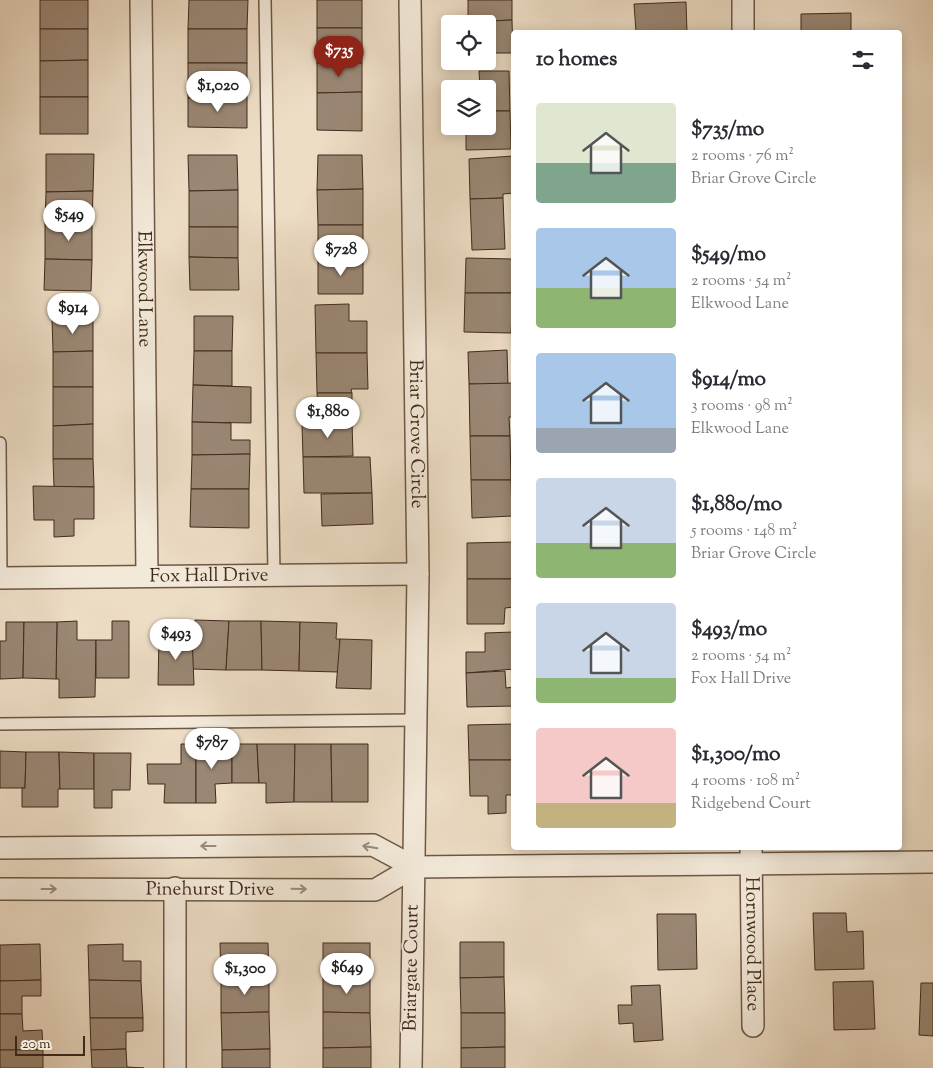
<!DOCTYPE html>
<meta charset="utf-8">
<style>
:root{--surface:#fff;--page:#f7f7f7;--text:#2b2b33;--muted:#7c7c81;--accent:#8f2418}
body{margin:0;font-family:"Sorts Mill Goudy",serif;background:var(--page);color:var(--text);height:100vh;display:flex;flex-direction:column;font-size:19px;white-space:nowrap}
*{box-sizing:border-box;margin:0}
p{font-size:16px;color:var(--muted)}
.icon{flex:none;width:28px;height:28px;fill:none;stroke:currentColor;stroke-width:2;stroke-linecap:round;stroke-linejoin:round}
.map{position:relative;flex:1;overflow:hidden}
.side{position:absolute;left:511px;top:30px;width:391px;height:820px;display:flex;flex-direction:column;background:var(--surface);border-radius:5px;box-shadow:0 2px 12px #0003}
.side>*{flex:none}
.tools{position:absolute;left:441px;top:15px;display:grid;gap:10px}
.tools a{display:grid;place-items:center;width:55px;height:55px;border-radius:5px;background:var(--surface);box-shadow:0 2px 12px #0003;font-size:25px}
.scale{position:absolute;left:15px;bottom:12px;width:70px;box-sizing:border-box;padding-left:5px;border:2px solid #412a1c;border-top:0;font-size:14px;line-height:18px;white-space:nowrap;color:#412a1c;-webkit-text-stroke:4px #f3e9d9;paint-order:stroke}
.price{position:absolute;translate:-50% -42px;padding:0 11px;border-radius:18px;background:#fff;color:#222;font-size:16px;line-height:32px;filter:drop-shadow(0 1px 2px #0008)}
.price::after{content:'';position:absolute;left:50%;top:30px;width:15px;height:11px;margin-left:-8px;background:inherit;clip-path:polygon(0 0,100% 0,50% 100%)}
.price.on{background:var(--accent);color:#fff}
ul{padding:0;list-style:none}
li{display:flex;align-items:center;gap:15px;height:125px;padding:0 25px}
li span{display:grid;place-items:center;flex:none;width:140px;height:100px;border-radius:5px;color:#555}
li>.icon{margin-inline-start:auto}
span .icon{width:60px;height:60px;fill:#fffc;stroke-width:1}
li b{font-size:21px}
h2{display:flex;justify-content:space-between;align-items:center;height:60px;padding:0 25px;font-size:21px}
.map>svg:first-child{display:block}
.building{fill:#9a8774;stroke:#412a1c}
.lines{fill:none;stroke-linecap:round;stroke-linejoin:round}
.service-casing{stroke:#6c5746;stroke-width:14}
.minor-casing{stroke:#6c5746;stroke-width:24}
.service{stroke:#f3e9d9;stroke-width:11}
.minor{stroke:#f3e9d9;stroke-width:21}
.oneway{stroke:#9a8a7a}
.labels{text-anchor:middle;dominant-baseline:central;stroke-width:4;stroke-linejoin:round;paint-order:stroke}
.street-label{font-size:19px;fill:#412a1c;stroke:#f3e9d9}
</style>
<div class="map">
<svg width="933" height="1068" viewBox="0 0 933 1068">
<rect width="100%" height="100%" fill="#edddc5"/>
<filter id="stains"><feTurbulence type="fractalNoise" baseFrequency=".004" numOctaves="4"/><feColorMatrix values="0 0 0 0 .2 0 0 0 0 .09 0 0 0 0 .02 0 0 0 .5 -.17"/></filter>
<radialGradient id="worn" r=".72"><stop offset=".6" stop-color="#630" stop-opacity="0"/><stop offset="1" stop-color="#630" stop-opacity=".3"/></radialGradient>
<g class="building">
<rect x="40" y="0" width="48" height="29"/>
<polygon points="189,0 248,0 247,29 188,29"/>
<rect x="317" y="0" width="45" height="28"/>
<polygon points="468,0 512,0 512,20 468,22"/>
<polygon points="686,2 687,32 636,32 634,4"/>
<polygon points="851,13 851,32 801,32 801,14"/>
<polygon points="512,20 513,53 488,53 488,24 468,24 468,22"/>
<rect x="317" y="28" width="45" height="35"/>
<polygon points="40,29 88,29 88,60 40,61"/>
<rect x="188" y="29" width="59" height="34"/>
<polygon points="88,60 88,97 40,97 40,61"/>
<polygon points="188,63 247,63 247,97 188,98"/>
<polygon points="317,63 362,63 362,92 317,93"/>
<polygon points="479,71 509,71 510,111 488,111 488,89 480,89"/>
<polygon points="362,92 362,131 317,130 317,93"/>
<rect x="40" y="97" width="48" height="37"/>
<polygon points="247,97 247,128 188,127 188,98"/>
<polygon points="488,111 510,111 511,149 466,150 466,126 488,126"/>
<polygon points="46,154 94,154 93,191 46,192"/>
<polygon points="188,155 237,155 238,190 189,191"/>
<polygon points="318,155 362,155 363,189 317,190"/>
<polygon points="514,156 514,193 503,194 503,198 470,199 469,159"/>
<polygon points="363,189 363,225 318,225 317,190"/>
<polygon points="238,190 238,227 189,227 189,191"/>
<polygon points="93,191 92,225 45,225 46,192"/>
<polygon points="503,198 505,249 472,250 470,199"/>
<polygon points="45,225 92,225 92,260 45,259"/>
<polygon points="318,225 363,225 363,260 318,261"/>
<polygon points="189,227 238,227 238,258 189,257"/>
<polygon points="189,257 238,258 239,290 190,290"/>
<polygon points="466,258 513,259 512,293 465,293"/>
<polygon points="45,259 92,260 91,291 44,290"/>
<polygon points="363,260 363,294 318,294 318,261"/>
<polygon points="465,293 512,293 514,314 512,314 511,333 464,332"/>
<polygon points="349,304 349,321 367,321 367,353 316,353 315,305"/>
<polygon points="194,316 233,316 232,351 194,351"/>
<polygon points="52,318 93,318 93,351 53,352"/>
<polygon points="507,350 508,385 469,384 468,352"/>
<polygon points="93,351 93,387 53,387 53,352"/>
<polygon points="194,351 232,351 232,386 193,385"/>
<polygon points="316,353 367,353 368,389 351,389 352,393 317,393"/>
<polygon points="514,383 514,417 509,417 510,436 470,436 469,384"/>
<polygon points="193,385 251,387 251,423 192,422"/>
<polygon points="53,387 93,387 93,424 53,426"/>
<polygon points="317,393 352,393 352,422 319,422"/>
<polygon points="192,422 231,423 231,440 250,440 250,454 192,455"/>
<polygon points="319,422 352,422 353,456 303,457 302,425"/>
<polygon points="93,424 93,459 53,459 53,426"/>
<polygon points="470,436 510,436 511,480 471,480"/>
<polygon points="250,454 249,489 191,489 192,455"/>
<polygon points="303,457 370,457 372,493 304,493"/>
<polygon points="53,459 93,459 94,487 54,487"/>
<polygon points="471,480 511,480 512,516 472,518"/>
<polygon points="33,486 94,487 94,519 74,519 74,536 54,537 54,520 34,520"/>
<polygon points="191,489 249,489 249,528 190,527"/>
<polygon points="372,493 373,524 322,526 321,494"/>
<polygon points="514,542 514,579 467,579 467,543"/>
<polygon points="467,579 514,579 514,607 505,608 504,624 467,624"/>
<polygon points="195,620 229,621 226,670 192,669 192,636 195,636"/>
<polygon points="77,621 77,640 96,640 95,697 59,698 59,679 56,679 57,622"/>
<polygon points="112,621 129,621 129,678 96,678 96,640 112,640"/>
<polygon points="229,621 261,621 262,670 226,670"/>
<polygon points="261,621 300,622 299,671 262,670"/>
<polygon points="6,622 24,622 23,678 0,679 0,641 6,641"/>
<polygon points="24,622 57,622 56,679 23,678"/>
<polygon points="300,622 337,623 336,639 340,639 339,672 299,671"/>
<polygon points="514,632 514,669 466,673 466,652 485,652 485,633"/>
<polygon points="159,636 192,636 194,685 158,685"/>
<polygon points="340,639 372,640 371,689 336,688"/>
<polygon points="505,671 506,688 514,687 514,706 467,707 466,673"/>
<polygon points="514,724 514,760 469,760 468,725"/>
<polygon points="181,744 196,744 196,803 164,803 165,784 148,784 147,764 181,764"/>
<polygon points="196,744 232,744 232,783 215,784 216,803 196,803"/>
<polygon points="232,744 257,744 259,783 232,783"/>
<polygon points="257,744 295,744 294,802 266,803 266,783 259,783"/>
<polygon points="295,744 331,744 332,802 294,802"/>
<polygon points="331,744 368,744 368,802 332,802"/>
<polygon points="0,751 26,752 25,788 0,788"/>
<polygon points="26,752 59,752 60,789 58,789 58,807 22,807 22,788 25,788"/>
<polygon points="59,752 94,753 94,789 60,789"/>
<polygon points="94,753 131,753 130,790 112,790 112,808 94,808"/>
<polygon points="469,760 514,760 514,795 506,795 506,813 488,814 488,796 470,796"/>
<polygon points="813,913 846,913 847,932 863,931 864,969 815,970"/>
<polygon points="657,914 696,914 697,969 658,970"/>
<polygon points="460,942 504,942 504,977 460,978"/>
<polygon points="220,943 268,943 269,979 221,980"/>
<rect x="323" y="943" width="47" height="35"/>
<polygon points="40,944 41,980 0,981 0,945"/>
<polygon points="123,944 123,961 141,961 141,981 89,980 88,945"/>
<polygon points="504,977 505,1013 461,1013 460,978"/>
<polygon points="323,978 370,978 370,1013 323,1012"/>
<polygon points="269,979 269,1012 221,1013 221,980"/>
<polygon points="41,980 41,996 22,996 22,1014 0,1014 0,981"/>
<polygon points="89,980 141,981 143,1018 90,1018"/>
<polygon points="873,981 875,1029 834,1030 833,982"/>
<polygon points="921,983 933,983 933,1036 919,1035"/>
<polygon points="660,985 663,1040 634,1042 633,1023 619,1024 618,1005 632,1005 631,986"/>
<polygon points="269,1012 270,1049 222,1050 221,1013"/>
<polygon points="323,1012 370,1013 371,1047 323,1048"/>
<polygon points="461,1013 505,1013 505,1047 461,1048"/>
<polygon points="0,1014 22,1014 23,1031 42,1030 43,1050 0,1050"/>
<polygon points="90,1018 143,1018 143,1031 126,1032 126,1049 91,1050"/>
<polygon points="371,1047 371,1068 323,1068 323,1048"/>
<polygon points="505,1047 505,1068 461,1068 461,1048"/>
<polygon points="126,1049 127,1067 144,1068 92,1068 91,1050"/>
<polygon points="270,1049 270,1068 222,1068 222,1050"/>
<rect x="0" y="1050" width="43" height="18"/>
</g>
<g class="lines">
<defs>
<g id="service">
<polyline points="265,0 274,575"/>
<polyline points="0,443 1,578"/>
<polyline points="0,724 417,720"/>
</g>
<g id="minor">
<path id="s1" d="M141,0L147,576"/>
<path id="s2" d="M410,0L418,574L411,1068"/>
<polyline points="743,0 743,32"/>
<path id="s3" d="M0,578L418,574"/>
<polyline points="0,848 373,845 414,867 933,862"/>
<path id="s4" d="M751,848L753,1026"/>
<polyline points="175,888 175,1068"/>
<path id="s5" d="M0,889L375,890L414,867"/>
</g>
</defs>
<use href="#service" class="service-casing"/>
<use href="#minor" class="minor-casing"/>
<use href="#service" class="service"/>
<use href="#minor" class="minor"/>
</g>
<defs><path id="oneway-shaft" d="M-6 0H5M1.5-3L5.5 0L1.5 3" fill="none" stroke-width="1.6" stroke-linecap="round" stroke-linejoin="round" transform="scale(1.25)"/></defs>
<g class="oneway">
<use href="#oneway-shaft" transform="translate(208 846) rotate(180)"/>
<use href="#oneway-shaft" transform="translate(370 847) rotate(-170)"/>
<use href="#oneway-shaft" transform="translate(49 889)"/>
<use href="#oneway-shaft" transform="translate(299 889) rotate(1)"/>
</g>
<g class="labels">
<g class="street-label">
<text stroke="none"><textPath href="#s1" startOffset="289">Elkwood Lane</textPath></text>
<text stroke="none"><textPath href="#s2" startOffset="434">Briar Grove Circle</textPath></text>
<text stroke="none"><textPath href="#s3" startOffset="209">Fox Hall Drive</textPath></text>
<text stroke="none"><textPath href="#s5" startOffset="210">Pinehurst Drive</textPath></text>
<text stroke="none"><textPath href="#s4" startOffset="96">Hornwood Place</textPath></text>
<text transform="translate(412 968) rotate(-89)">Briargate Court</text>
</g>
</g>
<rect width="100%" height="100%" filter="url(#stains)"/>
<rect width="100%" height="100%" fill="url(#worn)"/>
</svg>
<div class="tools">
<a><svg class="icon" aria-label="locate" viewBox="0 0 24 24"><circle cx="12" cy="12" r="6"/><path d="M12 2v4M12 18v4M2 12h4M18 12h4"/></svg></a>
<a><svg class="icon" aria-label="layers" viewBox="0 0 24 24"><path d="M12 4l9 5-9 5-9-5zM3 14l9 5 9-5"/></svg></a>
</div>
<div class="scale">20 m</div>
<b class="price on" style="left:339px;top:78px">$735</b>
<b class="price" style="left:218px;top:113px">$1,020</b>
<b class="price" style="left:69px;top:242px">$549</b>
<b class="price" style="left:341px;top:277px">$728</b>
<b class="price" style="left:73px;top:335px">$914</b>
<b class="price" style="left:328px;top:439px">$1,880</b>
<b class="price" style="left:176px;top:661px">$493</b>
<b class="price" style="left:212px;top:770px">$787</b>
<b class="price" style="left:347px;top:995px">$649</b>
<b class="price" style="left:245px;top:996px">$1,300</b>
<section class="side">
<h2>10 homes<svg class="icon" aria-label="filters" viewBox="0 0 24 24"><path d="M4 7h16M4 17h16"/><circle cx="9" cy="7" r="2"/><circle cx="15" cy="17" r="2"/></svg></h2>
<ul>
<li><span style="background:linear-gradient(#dfe7d0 60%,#7fa58c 0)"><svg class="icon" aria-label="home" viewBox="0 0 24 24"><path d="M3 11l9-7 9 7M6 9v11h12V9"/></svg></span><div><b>$735/mo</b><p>2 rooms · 76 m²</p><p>Briar Grove Circle</p></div></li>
<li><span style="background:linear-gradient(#a9c7e8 60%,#8fb573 0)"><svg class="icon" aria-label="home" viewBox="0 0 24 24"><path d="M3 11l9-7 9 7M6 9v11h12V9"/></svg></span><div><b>$549/mo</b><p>2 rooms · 54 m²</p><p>Elkwood Lane</p></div></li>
<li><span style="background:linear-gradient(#a9c7e8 75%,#9aa5b1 0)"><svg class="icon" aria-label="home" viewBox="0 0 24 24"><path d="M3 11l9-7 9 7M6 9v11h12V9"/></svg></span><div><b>$914/mo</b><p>3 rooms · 98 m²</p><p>Elkwood Lane</p></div></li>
<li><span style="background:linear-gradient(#c9d6e8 65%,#8fb573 0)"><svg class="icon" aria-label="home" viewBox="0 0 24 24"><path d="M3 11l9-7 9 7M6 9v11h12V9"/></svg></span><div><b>$1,880/mo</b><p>5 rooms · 148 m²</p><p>Briar Grove Circle</p></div></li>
<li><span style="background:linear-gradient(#c9d6e8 75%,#8fb573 0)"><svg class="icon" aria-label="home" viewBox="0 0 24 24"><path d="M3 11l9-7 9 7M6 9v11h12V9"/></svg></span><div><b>$493/mo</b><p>2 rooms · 54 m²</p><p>Fox Hall Drive</p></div></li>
<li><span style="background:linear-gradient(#f6c9c9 75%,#c2b280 0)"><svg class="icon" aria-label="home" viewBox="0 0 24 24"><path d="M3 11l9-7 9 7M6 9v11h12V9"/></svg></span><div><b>$1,300/mo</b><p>4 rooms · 108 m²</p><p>Ridgebend Court</p></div></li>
</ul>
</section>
</div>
